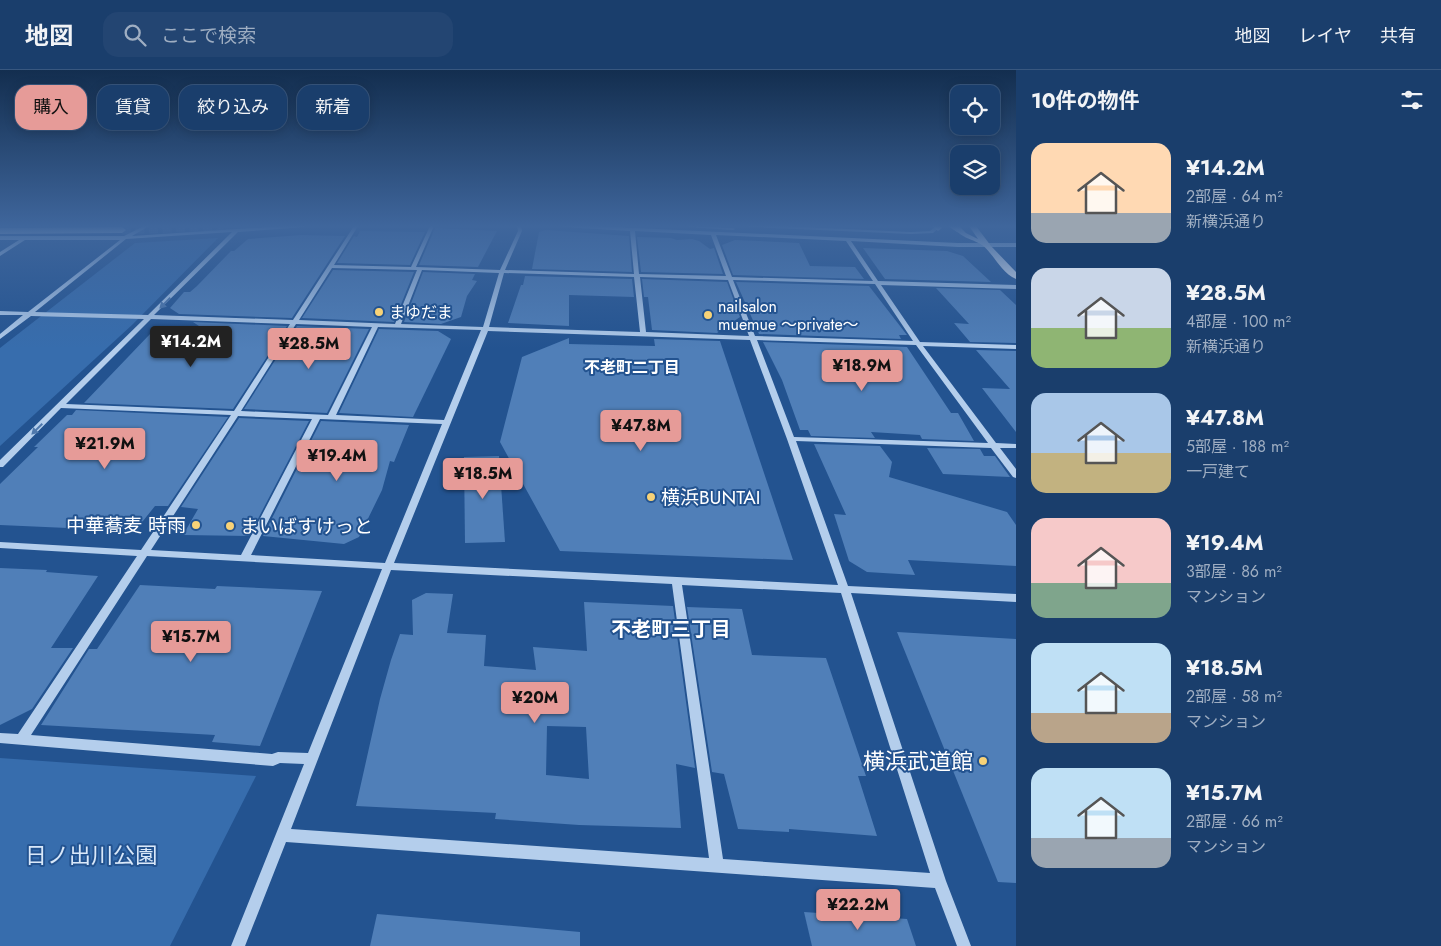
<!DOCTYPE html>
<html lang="ja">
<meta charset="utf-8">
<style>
:root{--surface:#1a3e6c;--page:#234572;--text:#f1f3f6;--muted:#9faec2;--line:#38577f;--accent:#e69b98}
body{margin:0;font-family:Jost,"Noto Sans JP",sans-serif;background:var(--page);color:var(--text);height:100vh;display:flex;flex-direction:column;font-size:19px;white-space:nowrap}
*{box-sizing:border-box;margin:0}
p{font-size:16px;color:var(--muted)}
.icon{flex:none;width:28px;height:28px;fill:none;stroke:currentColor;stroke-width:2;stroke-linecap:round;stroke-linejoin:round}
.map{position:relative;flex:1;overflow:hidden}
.details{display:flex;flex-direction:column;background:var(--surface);width:425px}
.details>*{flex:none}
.top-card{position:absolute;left:15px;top:15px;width:475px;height:45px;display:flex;gap:10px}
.buttons{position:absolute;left:950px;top:15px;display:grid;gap:10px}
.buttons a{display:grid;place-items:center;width:50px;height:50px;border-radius:10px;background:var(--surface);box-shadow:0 2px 12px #0003,0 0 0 1px var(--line);font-size:25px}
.price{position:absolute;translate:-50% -42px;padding:0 11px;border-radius:5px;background:var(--accent);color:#111;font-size:16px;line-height:32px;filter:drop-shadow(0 1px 2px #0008)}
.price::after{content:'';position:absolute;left:50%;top:30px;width:15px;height:11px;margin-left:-8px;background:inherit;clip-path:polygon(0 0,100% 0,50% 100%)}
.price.active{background:#222;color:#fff}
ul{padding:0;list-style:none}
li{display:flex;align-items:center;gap:15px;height:125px;padding:0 15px}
li span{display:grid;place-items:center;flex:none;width:140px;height:100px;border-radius:15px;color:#555}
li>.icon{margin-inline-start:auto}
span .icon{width:60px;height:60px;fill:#fffc;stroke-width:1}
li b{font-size:21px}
h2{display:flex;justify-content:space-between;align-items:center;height:60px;padding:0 15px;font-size:21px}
.tag{padding:0 18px;border-radius:15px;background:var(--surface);box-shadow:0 2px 12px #0003,0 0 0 1px var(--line);font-size:18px;line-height:45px}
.tag.active{background:var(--accent);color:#111}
header{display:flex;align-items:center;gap:30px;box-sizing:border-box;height:70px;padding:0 25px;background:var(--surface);border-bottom:1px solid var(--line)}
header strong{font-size:24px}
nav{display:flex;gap:28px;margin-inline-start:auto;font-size:18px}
.search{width:350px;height:45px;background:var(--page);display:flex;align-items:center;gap:12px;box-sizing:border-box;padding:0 18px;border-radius:15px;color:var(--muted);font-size:19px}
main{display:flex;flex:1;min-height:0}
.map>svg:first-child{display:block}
.green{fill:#376dad}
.building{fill:#507fb8;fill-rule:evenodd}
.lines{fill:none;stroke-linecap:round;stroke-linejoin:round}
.highway-tunnel{stroke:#446da1;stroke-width:9;stroke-dasharray:9 4.5;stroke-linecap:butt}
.minor{fill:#b4ceec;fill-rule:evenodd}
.major{fill:#f9fbff;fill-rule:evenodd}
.highway{fill:#fff;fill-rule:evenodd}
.oneway{fill:#4e78ac}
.poi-dot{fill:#f7d277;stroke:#235390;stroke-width:2}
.labels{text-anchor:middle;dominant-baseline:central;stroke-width:4;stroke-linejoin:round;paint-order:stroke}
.far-poi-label{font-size:16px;fill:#fff;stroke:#235390;text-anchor:start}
.far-neighbourhood-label{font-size:16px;font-weight:bold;fill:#fff;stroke:#235390}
.poi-label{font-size:19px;fill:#fff;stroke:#235390;text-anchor:start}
.neighbourhood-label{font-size:20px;font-weight:bold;fill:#fff;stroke:#235390}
.near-poi-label{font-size:22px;fill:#fff;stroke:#235390;text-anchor:end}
.near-park-label{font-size:22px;fill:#d9e8f9;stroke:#235390}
</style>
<header>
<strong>地図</strong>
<div class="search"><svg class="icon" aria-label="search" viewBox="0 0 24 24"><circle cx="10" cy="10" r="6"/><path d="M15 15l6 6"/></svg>ここで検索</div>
<nav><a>地図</a><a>レイヤ</a><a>共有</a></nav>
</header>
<main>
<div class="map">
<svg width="1016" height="876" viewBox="0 0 1016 876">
<rect width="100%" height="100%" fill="#235390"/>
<g class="green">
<polygon points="218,168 132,255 0,376 0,278 135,173"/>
<polygon points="0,688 256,706 170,876 0,876"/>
</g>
<g class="building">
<polygon points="435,158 497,161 478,197 419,195"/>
<polygon points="546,160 629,166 632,202 532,199 539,162"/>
<polygon points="360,161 425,162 410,195 337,193 354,166 357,167"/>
<polygon points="301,165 345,166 292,248 179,244 170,238 184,222 190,222 197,216 231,181 234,181 248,169"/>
<polygon points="637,167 671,168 677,170 692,169 699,171 710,179 714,178 723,204 641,202"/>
<polygon points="735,170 799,173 810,196 855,197 864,209 733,205 722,175"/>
<polygon points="863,178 947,181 963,186 991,212 885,209"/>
<polygon points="333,200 414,202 394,252 302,248"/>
<polygon points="423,202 475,204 472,210 477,211 467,226 461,247 441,254 404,252"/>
<polygon points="525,206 632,209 634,227 569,225 569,256 508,253 521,215 523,215"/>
<polygon points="642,209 727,212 740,247 717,263 652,260 648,227 644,227"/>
<polygon points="736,212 869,216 907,265 899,265 901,269 759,264"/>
<polygon points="936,218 1000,220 1016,235 1016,273 970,272 954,253 969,254"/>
<polygon points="193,252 287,256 233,339 84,333 151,263 214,266"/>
<polygon points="297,256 369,259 327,343 244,339"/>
<polygon points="379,259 438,261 451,269 413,347 339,343"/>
<polygon points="569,268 569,274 655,276 654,269 720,271 793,490 560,481 500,372 522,287"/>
<polygon points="763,272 907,277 951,343 958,343 974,371 922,369 920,365 871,362 875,368 811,366 808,360 800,360 782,310"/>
<polygon points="976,280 1016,281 1016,362 982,318 1010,319"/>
<polygon points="76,340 228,347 168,436 155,436 135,461 0,455 0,414 38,377 34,377 67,345 72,345"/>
<polygon points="239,348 309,351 249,466 183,465 198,439 181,437"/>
<polygon points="321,351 409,355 394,392 390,391 382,420 359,467 344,474 263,466"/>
<polygon points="814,374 880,376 892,392 889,407 1007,442 1016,455 1016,496 908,490 915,505 867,502 849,491 834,444 846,445"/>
<polygon points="927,378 980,379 984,386 995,386 1010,407 943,404"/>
<polygon points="499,386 505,472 465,473 464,387"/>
<polygon points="0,498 47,500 46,502 98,506 51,578 73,578 32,639 0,655"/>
<polygon points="140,515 215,519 217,516 322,521 260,676 212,672 215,665 41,655 89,579 97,579"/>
<path d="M426,523L453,524L447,563L486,565L484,596L536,600L533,577L587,581L584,532L673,536L695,698L676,694L681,758L579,755L495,749L496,743L356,736L380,629L391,590L400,564L413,565L412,530ZM547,656L586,657L589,709L546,705Z"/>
<polygon points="687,537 742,539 752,585 826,588 866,706 858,706 877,766 789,759 789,762 738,759 724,704 712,702"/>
<polygon points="897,562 1016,569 1016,813 998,812"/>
<polygon points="804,842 907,849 916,876 812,876"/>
<polygon points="377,844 580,862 580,876 370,876"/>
</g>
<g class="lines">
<polyline class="highway-tunnel" points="122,160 223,156"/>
<g class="minor">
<path d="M144,156H149L132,166L284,156H307L305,157L238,162L154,245L293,250L354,156H358L334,195L411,197L430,156H434L416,197L500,200L518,161L517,156H521L522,161L505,200L634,204L630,161L564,157L562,156H593L958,173H1016V177H958L851,171L878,211L1016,215V219L881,215L920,272L1016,275V279L923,276L996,373L1016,374V378H1000L1016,399V408L1013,407L991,378L796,371L848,516L1016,524V532L851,523L946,811L971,876H957L935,818L286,772L245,876H231L304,694L280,693L273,696L0,673V663L18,664L137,486L0,478V472L141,480L231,345L61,338L3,397H0V390L144,249L31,246L0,269V264L23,245H0V241L28,242L120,170H25L0,186V182L19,170H0V166H124ZM635,161L711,165L726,206L639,204ZM232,162L148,245L35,242L126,169ZM716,165L846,171L873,211L732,207ZM332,198L417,200L395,254L299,250ZM422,200L499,203L483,257L401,254ZM504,203L634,207L640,262L489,257ZM640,207L728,210L749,266L646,262ZM733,210L875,214L913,271L755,266ZM151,249L290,254L234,341L66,334ZM296,254L372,257L328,345L241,341ZM378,257L481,260L444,350L336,345ZM488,261L750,270L787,369L838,515L394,493ZM757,270L916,275L988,373L794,367ZM238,346L312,349L241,485L151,480ZM320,349L442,354L385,493L251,485ZM147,486L382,499L308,683L278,682L272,684L31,665ZM391,500L672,514L709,788L291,759ZM682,515L841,523L930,803L723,789Z"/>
<polygon points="686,156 733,158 735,159 733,160 688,157"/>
<polygon points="748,156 782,156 911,162 930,161 936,156 941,156 933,163 911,164 750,157"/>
</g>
<path class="major" d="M952,156H959L966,163L978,169L969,156H976L991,176L1016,202V209C1001,203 994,184 982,175C969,167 962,169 952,156Z"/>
<g class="highway">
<polygon points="932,156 941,156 942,158 938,161"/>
<polygon points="948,156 958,156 961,159 957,162"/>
<polygon points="0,158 122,157 126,160 122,163 0,164"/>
</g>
</g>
<defs><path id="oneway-solid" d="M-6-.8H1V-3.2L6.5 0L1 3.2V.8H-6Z" transform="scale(1.25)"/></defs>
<g class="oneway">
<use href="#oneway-solid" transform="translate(165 233) rotate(135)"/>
<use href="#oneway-solid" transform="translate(37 359) rotate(135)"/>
</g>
<linearGradient id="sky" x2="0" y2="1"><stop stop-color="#132e4f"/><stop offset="0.56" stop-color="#3f669c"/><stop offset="1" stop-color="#3f669c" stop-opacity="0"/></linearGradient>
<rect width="1016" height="279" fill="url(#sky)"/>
<g class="poi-dot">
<circle cx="379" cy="242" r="5"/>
<circle cx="708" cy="245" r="5"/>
<circle cx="651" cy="427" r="5"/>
<circle cx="196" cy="455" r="5"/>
<circle cx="230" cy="456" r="5"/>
<circle cx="983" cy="691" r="5"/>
</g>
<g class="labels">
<g class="far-poi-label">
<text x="718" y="236">nailsalon<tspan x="718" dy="18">muemue ～private～</tspan></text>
<text x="389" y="242">まゆだま</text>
</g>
<g class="far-neighbourhood-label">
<text x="632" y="297">不老町二丁目</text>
</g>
<g class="poi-label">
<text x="661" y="427">横浜BUNTAI</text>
<text x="186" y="455" text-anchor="end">中華蕎麦 時雨</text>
<text x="240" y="456">まいばすけっと</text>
</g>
<g class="neighbourhood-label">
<text x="671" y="559">不老町三丁目</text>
</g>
<g class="near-poi-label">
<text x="973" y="691">横浜武道館</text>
</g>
<g class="near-park-label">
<text x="91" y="785">日ノ出川公園</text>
</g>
</g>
</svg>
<div class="buttons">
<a><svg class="icon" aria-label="locate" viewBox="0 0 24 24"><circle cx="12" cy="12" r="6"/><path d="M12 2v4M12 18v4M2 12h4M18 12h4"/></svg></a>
<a><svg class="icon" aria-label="layers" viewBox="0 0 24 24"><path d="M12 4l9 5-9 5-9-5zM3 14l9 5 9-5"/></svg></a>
</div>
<b class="price active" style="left:191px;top:298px">¥14.2M</b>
<b class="price" style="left:309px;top:300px">¥28.5M</b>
<b class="price" style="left:862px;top:322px">¥18.9M</b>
<b class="price" style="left:641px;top:382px">¥47.8M</b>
<b class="price" style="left:105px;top:400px">¥21.9M</b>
<b class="price" style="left:337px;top:412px">¥19.4M</b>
<b class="price" style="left:483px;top:430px">¥18.5M</b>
<b class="price" style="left:191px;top:593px">¥15.7M</b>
<b class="price" style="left:535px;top:654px">¥20M</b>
<b class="price" style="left:858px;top:861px">¥22.2M</b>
<div class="top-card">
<a class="tag active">購入</a>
<a class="tag">賃貸</a>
<a class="tag">絞り込み</a>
<a class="tag">新着</a>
</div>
</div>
<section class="details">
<h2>10件の物件<svg class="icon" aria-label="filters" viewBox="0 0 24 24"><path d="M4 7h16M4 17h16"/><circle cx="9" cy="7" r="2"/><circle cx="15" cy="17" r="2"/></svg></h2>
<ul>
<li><span style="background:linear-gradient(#ffd9b3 70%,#9aa5b1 0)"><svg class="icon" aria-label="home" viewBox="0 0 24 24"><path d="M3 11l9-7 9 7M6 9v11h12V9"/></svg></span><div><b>¥14.2M</b><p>2部屋 · 64 m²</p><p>新横浜通り</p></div></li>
<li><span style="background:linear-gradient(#c9d6e8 60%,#8fb573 0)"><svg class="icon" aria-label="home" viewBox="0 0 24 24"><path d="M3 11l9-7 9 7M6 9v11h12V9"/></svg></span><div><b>¥28.5M</b><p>4部屋 · 100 m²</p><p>新横浜通り</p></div></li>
<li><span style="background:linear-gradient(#a9c7e8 60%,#c2b280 0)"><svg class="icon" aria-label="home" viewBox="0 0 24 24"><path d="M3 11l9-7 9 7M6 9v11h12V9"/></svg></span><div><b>¥47.8M</b><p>5部屋 · 188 m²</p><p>一戸建て</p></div></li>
<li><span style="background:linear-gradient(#f6c9c9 65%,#7fa58c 0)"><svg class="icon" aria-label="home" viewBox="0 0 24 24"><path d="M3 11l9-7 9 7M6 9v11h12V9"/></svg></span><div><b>¥19.4M</b><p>3部屋 · 86 m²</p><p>マンション</p></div></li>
<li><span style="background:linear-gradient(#bfe0f5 70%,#b9a48a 0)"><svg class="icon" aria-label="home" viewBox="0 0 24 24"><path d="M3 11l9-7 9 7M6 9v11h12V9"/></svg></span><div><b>¥18.5M</b><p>2部屋 · 58 m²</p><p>マンション</p></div></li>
<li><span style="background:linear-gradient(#bfe0f5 70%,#9aa5b1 0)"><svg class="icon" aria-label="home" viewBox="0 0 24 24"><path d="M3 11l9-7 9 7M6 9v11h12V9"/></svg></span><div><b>¥15.7M</b><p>2部屋 · 66 m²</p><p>マンション</p></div></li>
</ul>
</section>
</main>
